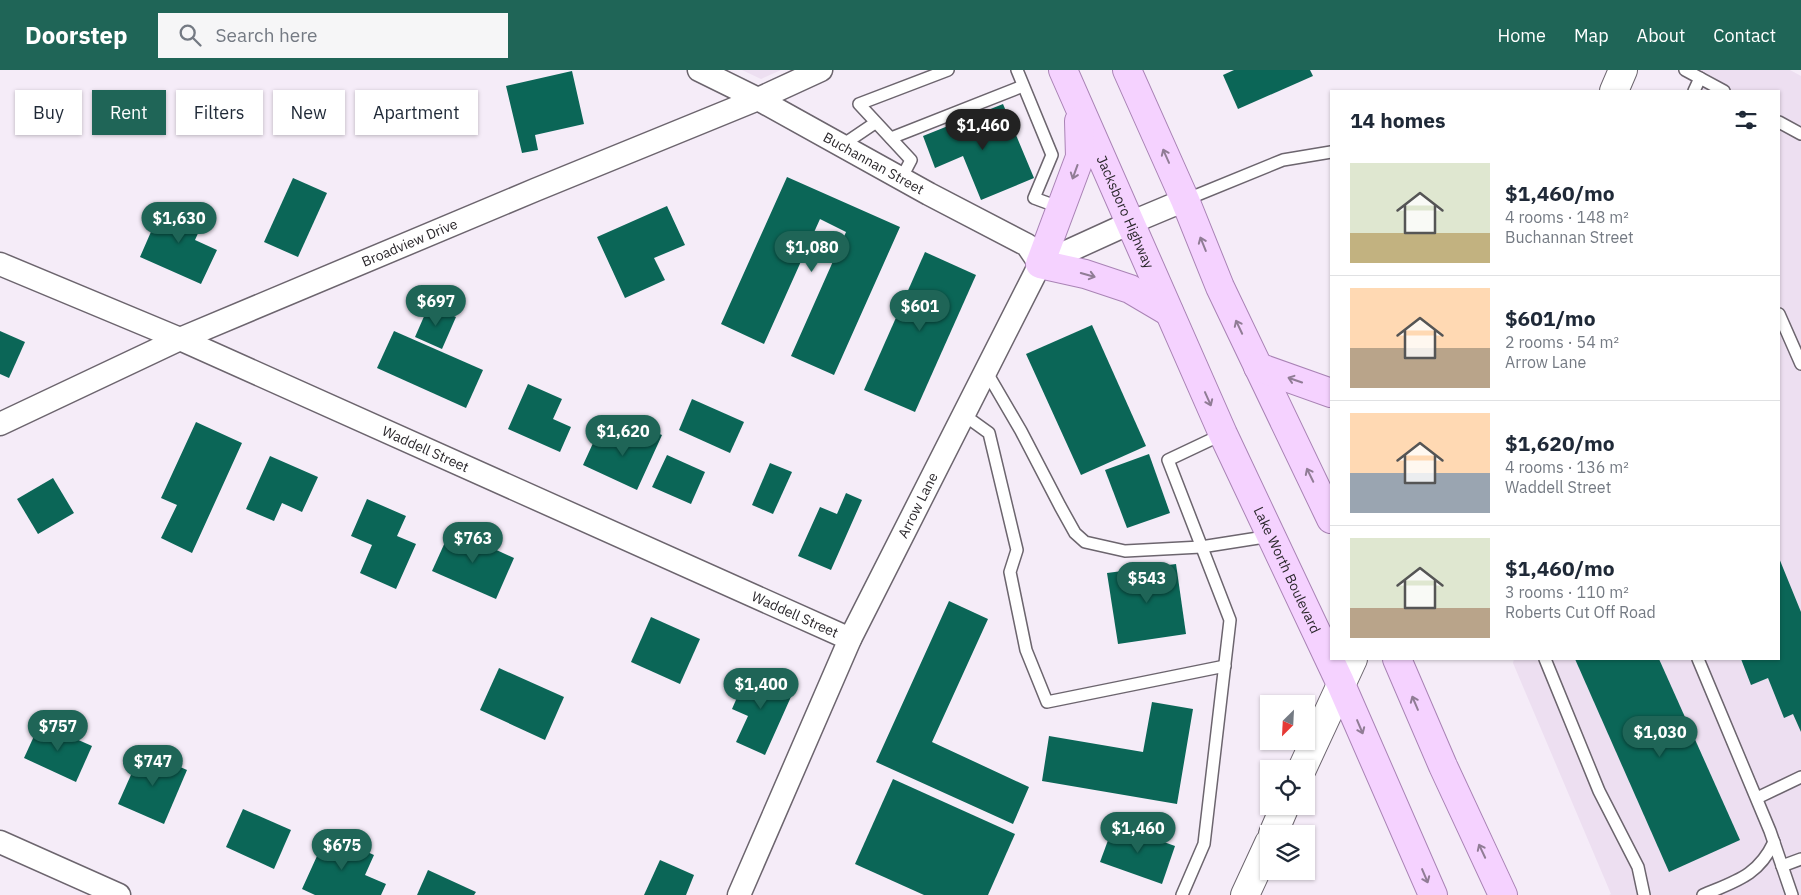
<!DOCTYPE html>
<meta charset="utf-8">
<style>
:root{--surface:#fff;--page:#f6f6f7;--text:#1f2937;--muted:#747a83;--line:#e0e1e3;--accent:#1f6557}
body{margin:0;font-family:"IBM Plex Sans",sans-serif;background:var(--page);color:var(--text);height:100vh;display:flex;flex-direction:column;font-size:19px;white-space:nowrap}
*{box-sizing:border-box;margin:0}
p{font-size:16px;color:var(--muted)}
.icon{flex:none;width:28px;height:28px;fill:none;stroke:currentColor;stroke-width:2;stroke-linecap:round;stroke-linejoin:round}
.map{position:relative;flex:1;overflow:hidden}
.details{position:absolute;left:1330px;top:20px;width:450px;height:570px;display:flex;flex-direction:column;background:var(--surface);border-radius:0px;box-shadow:0 1px 4px #0004}
.details>*{flex:none}
.top-card{position:absolute;left:15px;top:20px;width:475px;height:45px;display:flex;gap:10px}
.needle{width:32px;rotate:204deg}
.tools{position:absolute;left:1260px;top:625px;display:grid;gap:10px}
.tools a{display:grid;place-items:center;width:55px;height:55px;border-radius:0px;background:var(--surface);box-shadow:0 1px 4px #0004;font-size:25px}
.price{position:absolute;translate:-50% -42px;padding:0 11px;border-radius:18px;background:var(--accent);color:#fff;font-size:16px;line-height:32px;filter:drop-shadow(0 1px 2px #0008)}
.price::after{content:'';position:absolute;left:50%;top:30px;width:15px;height:11px;margin-left:-8px;background:inherit;clip-path:polygon(0 0,100% 0,50% 100%)}
.price.active{background:#222;color:#fff}
ul{padding:0;list-style:none}
li{display:flex;align-items:center;gap:15px;height:125px;padding:0 20px}
li+li{border-top:1px solid var(--line)}
li span{display:grid;place-items:center;flex:none;width:140px;height:100px;border-radius:0px;color:#555}
li>.icon{margin-inline-start:auto}
span .icon{width:60px;height:60px;fill:#fffc;stroke-width:1}
li b{font-size:21px}
h2{display:flex;justify-content:space-between;align-items:center;height:60px;padding:0 20px;font-size:21px}
.chip{padding:0 18px;border-radius:0px;background:var(--surface);box-shadow:0 1px 4px #0004;font-size:18px;line-height:45px}
.chip.active{background:var(--accent);color:#fff}
header{display:flex;align-items:center;gap:30px;box-sizing:border-box;height:70px;padding:0 25px;background:var(--accent);color:#fff}
header strong{font-size:24px}
nav{display:flex;gap:28px;margin-inline-start:auto;font-size:18px}
.search{width:350px;height:45px;background:var(--page);display:flex;align-items:center;gap:12px;box-sizing:border-box;padding:0 18px;border-radius:0px;color:var(--muted);font-size:19px}
.map>svg:first-child{display:block}
.built{fill:#eddff1}
.building{fill:#0b6657}
.lines{fill:none;stroke-linecap:round;stroke-linejoin:round}
.service-casing{stroke:#6c656e;stroke-width:14}
.minor-casing{stroke:#6c656e;stroke-width:25}
.tertiary-casing{stroke:#6c656e;stroke-width:30}
.primary-casing{stroke:#a983b5;stroke-width:30}
.service{stroke:#fff;stroke-width:11}
.minor{stroke:#fff;stroke-width:22}
.tertiary{stroke:#fff;stroke-width:28}
.primary{stroke:#f5d2ff;stroke-width:28}
.oneway{stroke:#907c95}
.labels{text-anchor:middle;dominant-baseline:central;stroke-width:5;stroke-linejoin:round;paint-order:stroke}
.street-label{font-size:14px;fill:#2a272b;stroke:#fefcff}
</style>
<header>
<strong>Doorstep</strong>
<div class="search"><svg class="icon" aria-label="search" viewBox="0 0 24 24"><circle cx="10" cy="10" r="6"/><path d="M15 15l6 6"/></svg>Search here</div>
<nav><a>Home</a><a>Map</a><a>About</a><a>Contact</a></nav>
</header>
<div class="map">
<svg width="1801" height="825" viewBox="0 0 1801 825">
<rect width="100%" height="100%" fill="#f5ecf8"/>
<g class="built">
<polygon points="742,0 781,0 761,9"/>
<polygon points="1700,0 1790,0 1801,6 1801,825 1609,825 1611,824 1513,593 1514,589 1779,589 1779,21 1691,21"/>
</g>
<g class="building">
<polygon points="1234,0 1310,0 1313,6 1238,39 1223,5"/>
<polygon points="572,1 584,54 535,65 538,80 522,83 506,16"/>
<polygon points="1003,34 1034,108 981,130 963,86 935,98 923,66"/>
<polygon points="787,107 900,157 834,305 791,286 846,162 820,149 764,274 721,254"/>
<polygon points="293,108 327,123 298,187 264,172"/>
<polygon points="164,132 204,150 195,170 217,180 201,214 140,187"/>
<polygon points="667,136 685,175 654,188 665,210 625,228 597,167"/>
<polygon points="925,182 976,205 915,342 864,320"/>
<polygon points="429,235 456,247 442,279 415,267"/>
<polygon points="1092,255 1146,376 1081,405 1026,284"/>
<polygon points="0,261 25,272 9,308 0,304"/>
<polygon points="394,261 483,300 466,338 377,298"/>
<polygon points="528,314 562,329 553,349 571,357 560,382 508,359"/>
<polygon points="692,329 744,352 730,383 679,360"/>
<polygon points="196,352 242,373 192,483 161,468 177,435 161,428"/>
<polygon points="643,357 662,365 637,420 583,395 599,360 635,376"/>
<polygon points="1149,384 1170,443 1127,458 1105,400"/>
<polygon points="667,385 705,402 691,434 652,417"/>
<polygon points="270,386 318,407 302,442 282,433 274,451 246,439"/>
<polygon points="770,393 792,402 773,444 752,435"/>
<polygon points="53,408 74,443 38,464 17,429"/>
<polygon points="846,423 862,430 831,500 798,486 820,437 837,444"/>
<polygon points="367,429 406,446 397,466 416,474 396,519 360,503 372,475 351,466"/>
<polygon points="451,459 514,488 496,529 432,501"/>
<polygon points="1779,488 1801,542 1801,662 1793,644 1784,648 1768,608 1751,615 1741,589 1779,589"/>
<polygon points="1176,494 1186,564 1118,574 1107,503"/>
<polygon points="949,531 988,549 932,672 1029,717 1013,754 876,692"/>
<polygon points="651,547 700,569 680,614 631,592"/>
<polygon points="1575,589 1659,589 1740,770 1669,802"/>
<polygon points="499,598 564,627 545,670 480,640"/>
<polygon points="749,600 794,620 765,685 736,672 748,646 732,639"/>
<polygon points="1152,632 1193,639 1177,734 1042,711 1049,666 1143,682"/>
<polygon points="40,653 92,676 76,712 24,688"/>
<polygon points="142,680 187,700 164,754 118,734"/>
<polygon points="893,709 1015,764 988,825 924,825 855,794"/>
<polygon points="243,739 291,760 274,799 226,777"/>
<polygon points="1114,754 1175,776 1162,814 1100,792"/>
<polygon points="327,764 374,785 365,805 386,814 381,825 315,825 302,819"/>
<polygon points="660,790 694,805 686,825 644,825"/>
<polygon points="428,800 476,822 474,825 417,825"/>
</g>
<g class="lines">
<defs>
<g id="service">
<polyline points="1017,0 1052,85 1034,128 1061,138"/>
<polyline points="1685,0 1724,21"/>
<polyline points="1694,21 1700,8"/>
<polyline points="1779,52 1801,64"/>
<polyline points="891,68 1023,16"/>
<polyline points="841,76 875,53"/>
<polyline points="901,109 911,90 859,34 948,0"/>
<polyline points="1185,130 1283,90 1331,82"/>
<polyline points="1779,244 1801,294"/>
<polyline points="986,301 1021,361 1060,436 1075,463 1085,472 1125,481 1201,477 1271,466"/>
<polyline points="964,345 989,363 1017,480 1010,502 1026,580 1047,632 1225,596"/>
<polyline points="1545,589 1599,721 1638,797 1644,825"/>
<polyline points="1698,589 1770,761 1792,825"/>
<polyline points="1757,728 1801,707"/>
<polyline points="1782,796 1801,789"/>
<polyline points="1182,825 1204,774 1230,550 1168,390 1223,364"/>
<path d="M1703,825C1736,811 1758,806 1774,772"/>
</g>
<g id="minor">
<path id="s1" d="M699,0L758,29L929,124L1027,175L1040,194"/>
<path id="s2" d="M0,194L180,269L850,569"/>
<path id="s3" d="M0,354L180,269L535,120L758,29L821,0"/>
<polyline points="0,772 119,825"/>
<path id="s4" d="M739,825L850,569L1040,194L1130,153L1185,130"/>
</g>
<g id="tertiary">
<polyline points="1614,21 1623,0"/>
<polyline points="1302,699 1353,589"/>
<polyline points="1273,764 1285,736"/>
<polyline points="1245,825 1269,773"/>
</g>
<g id="primary">
<path id="s5" d="M1063,0L1223,364L1340,612L1433,825"/>
<polyline points="1127,0 1185,130 1220,217 1331,449"/>
<polyline points="1079,51 1080,87 1040,194 1085,204 1130,219 1169,242"/>
<polyline points="1258,297 1331,323"/>
<polyline points="1397,589 1443,696 1503,825"/>
</g>
</defs>
<use href="#service" class="service-casing"/>
<use href="#minor" class="minor-casing"/>
<use href="#tertiary" class="tertiary-casing"/>
<use href="#primary" class="primary-casing"/>
<use href="#service" class="service"/>
<use href="#minor" class="minor"/>
<use href="#tertiary" class="tertiary"/>
<use href="#primary" class="primary"/>
</g>
<defs><path id="oneway-shaft" d="M-6 0H5M1.5-3L5.5 0L1.5 3" fill="none" stroke-width="1.6" stroke-linecap="round" stroke-linejoin="round" transform="scale(1.25)"/></defs>
<g class="oneway">
<use href="#oneway-shaft" transform="translate(1166 86) rotate(-114)"/>
<use href="#oneway-shaft" transform="translate(1075 102) rotate(110)"/>
<use href="#oneway-shaft" transform="translate(1203 174) rotate(-112)"/>
<use href="#oneway-shaft" transform="translate(1088 205) rotate(16)"/>
<use href="#oneway-shaft" transform="translate(1239 257) rotate(-115)"/>
<use href="#oneway-shaft" transform="translate(1295 310) rotate(-161)"/>
<use href="#oneway-shaft" transform="translate(1208 329) rotate(66)"/>
<use href="#oneway-shaft" transform="translate(1310 405) rotate(-116)"/>
<use href="#oneway-shaft" transform="translate(1415 633) rotate(-113)"/>
<use href="#oneway-shaft" transform="translate(1360 657) rotate(67)"/>
<use href="#oneway-shaft" transform="translate(1482 781) rotate(-115)"/>
<use href="#oneway-shaft" transform="translate(1425 806) rotate(67)"/>
</g>
<g class="labels">
<g class="street-label">
<text stroke="none"><textPath href="#s1" startOffset="198">Buchannan Street</textPath></text>
<text stroke="none"><textPath href="#s5" startOffset="155">Jacksboro Highway</textPath></text>
<text stroke="none"><textPath href="#s3" startOffset="448">Broadview Drive</textPath></text>
<text stroke="none"><textPath href="#s2" startOffset="464">Waddell Street</textPath></text>
<text stroke="none"><textPath href="#s4" startOffset="429">Arrow Lane</textPath></text>
<text stroke="none"><textPath href="#s5" startOffset="548">Lake Worth Boulevard</textPath></text>
<text stroke="none"><textPath href="#s2" startOffset="869">Waddell Street</textPath></text>
</g>
</g>
</svg>
<div class="tools">
<a><svg class="needle" viewBox="-14 -14 28 28"><path d="M0-13l5 13h-10z" fill="#e53935"/><path d="M0 13l5-13h-10z" fill="#747a83"/></svg></a>
<a><svg class="icon" aria-label="locate" viewBox="0 0 24 24"><circle cx="12" cy="12" r="6"/><path d="M12 2v4M12 18v4M2 12h4M18 12h4"/></svg></a>
<a><svg class="icon" aria-label="layers" viewBox="0 0 24 24"><path d="M12 4l9 5-9 5-9-5zM3 14l9 5 9-5"/></svg></a>
</div>
<b class="price active" style="left:983px;top:81px">$1,460</b>
<b class="price" style="left:179px;top:174px">$1,630</b>
<b class="price" style="left:812px;top:203px">$1,080</b>
<b class="price" style="left:436px;top:257px">$697</b>
<b class="price" style="left:920px;top:262px">$601</b>
<b class="price" style="left:623px;top:387px">$1,620</b>
<b class="price" style="left:473px;top:494px">$763</b>
<b class="price" style="left:1147px;top:534px">$543</b>
<b class="price" style="left:761px;top:640px">$1,400</b>
<b class="price" style="left:58px;top:682px">$757</b>
<b class="price" style="left:1660px;top:688px">$1,030</b>
<b class="price" style="left:153px;top:717px">$747</b>
<b class="price" style="left:1138px;top:784px">$1,460</b>
<b class="price" style="left:342px;top:801px">$675</b>
<div class="top-card">
<a class="chip">Buy</a>
<a class="chip active">Rent</a>
<a class="chip">Filters</a>
<a class="chip">New</a>
<a class="chip">Apartment</a>
</div>
<section class="details">
<h2>14 homes<svg class="icon" aria-label="filters" viewBox="0 0 24 24"><path d="M4 7h16M4 17h16"/><circle cx="9" cy="7" r="2"/><circle cx="15" cy="17" r="2"/></svg></h2>
<ul>
<li><span style="background:linear-gradient(#dfe7d0 70%,#c2b280 0)"><svg class="icon" aria-label="home" viewBox="0 0 24 24"><path d="M3 11l9-7 9 7M6 9v11h12V9"/></svg></span><div><b>$1,460/mo</b><p>4 rooms · 148 m²</p><p>Buchannan Street</p></div></li>
<li><span style="background:linear-gradient(#ffd9b3 60%,#b9a48a 0)"><svg class="icon" aria-label="home" viewBox="0 0 24 24"><path d="M3 11l9-7 9 7M6 9v11h12V9"/></svg></span><div><b>$601/mo</b><p>2 rooms · 54 m²</p><p>Arrow Lane</p></div></li>
<li><span style="background:linear-gradient(#ffd9b3 60%,#9aa5b1 0)"><svg class="icon" aria-label="home" viewBox="0 0 24 24"><path d="M3 11l9-7 9 7M6 9v11h12V9"/></svg></span><div><b>$1,620/mo</b><p>4 rooms · 136 m²</p><p>Waddell Street</p></div></li>
<li><span style="background:linear-gradient(#dfe7d0 70%,#b9a48a 0)"><svg class="icon" aria-label="home" viewBox="0 0 24 24"><path d="M3 11l9-7 9 7M6 9v11h12V9"/></svg></span><div><b>$1,460/mo</b><p>3 rooms · 110 m²</p><p>Roberts Cut Off Road</p></div></li>
</ul>
</section>
</div>
